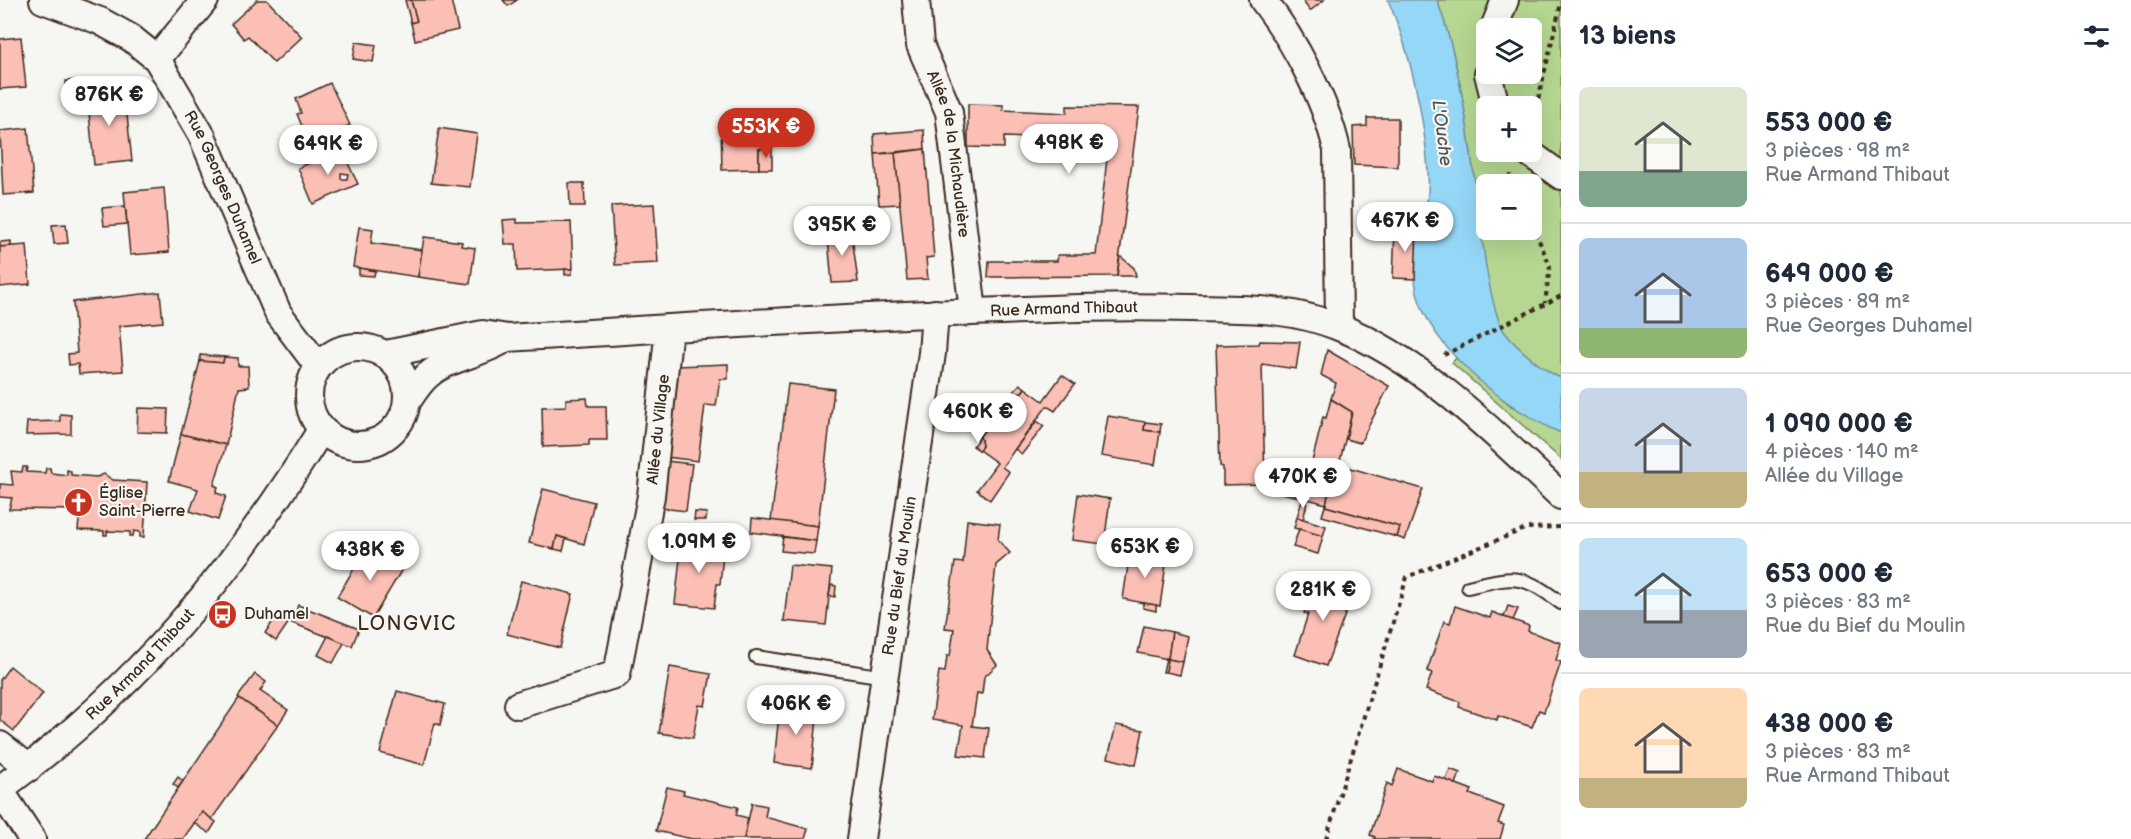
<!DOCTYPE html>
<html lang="fr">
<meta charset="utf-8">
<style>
:root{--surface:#fff;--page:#f6f6f7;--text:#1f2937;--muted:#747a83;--line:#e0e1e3;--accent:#c8321e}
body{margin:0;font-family:"Balsamiq Sans",sans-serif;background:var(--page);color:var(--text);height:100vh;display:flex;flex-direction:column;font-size:22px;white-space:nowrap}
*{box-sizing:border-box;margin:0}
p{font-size:20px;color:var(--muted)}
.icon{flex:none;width:33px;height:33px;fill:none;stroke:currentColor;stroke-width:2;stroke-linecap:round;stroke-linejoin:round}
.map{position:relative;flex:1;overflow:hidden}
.details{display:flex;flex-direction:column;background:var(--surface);width:570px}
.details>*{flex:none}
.tools{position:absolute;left:1476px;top:18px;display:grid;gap:12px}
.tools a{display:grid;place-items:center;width:66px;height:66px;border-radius:9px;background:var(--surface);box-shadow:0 6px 24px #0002;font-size:30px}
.price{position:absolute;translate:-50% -51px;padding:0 14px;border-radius:21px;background:#fff;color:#222;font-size:20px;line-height:39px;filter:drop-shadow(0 2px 3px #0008)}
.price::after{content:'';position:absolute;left:50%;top:36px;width:18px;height:14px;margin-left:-9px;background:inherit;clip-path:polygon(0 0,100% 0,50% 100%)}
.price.active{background:var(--accent);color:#fff}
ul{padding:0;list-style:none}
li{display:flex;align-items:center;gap:18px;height:150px;padding:0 18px}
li+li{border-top:2px solid var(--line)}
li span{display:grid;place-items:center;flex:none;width:168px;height:120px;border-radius:9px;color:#555}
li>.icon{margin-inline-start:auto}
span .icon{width:72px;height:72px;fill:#fffc;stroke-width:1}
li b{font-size:26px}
h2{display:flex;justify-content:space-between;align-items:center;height:72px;padding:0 18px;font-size:26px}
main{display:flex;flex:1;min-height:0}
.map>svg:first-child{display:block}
.green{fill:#b5d791;stroke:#788058;stroke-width:1.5;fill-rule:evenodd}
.water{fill:#95d7f7;stroke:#7192a0;stroke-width:1.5}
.building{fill:#fbbfb6;stroke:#3b2a1e;stroke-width:1.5;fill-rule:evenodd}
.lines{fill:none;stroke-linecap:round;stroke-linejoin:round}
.lane-casing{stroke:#3b2a1e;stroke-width:16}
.street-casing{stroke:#3b2a1e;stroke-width:30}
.path{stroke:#3b2a1e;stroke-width:4;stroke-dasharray:4.5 4.5;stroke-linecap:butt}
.lane{stroke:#f6f6f2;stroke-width:12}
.street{stroke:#f6f6f2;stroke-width:26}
.labels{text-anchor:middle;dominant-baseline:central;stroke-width:4.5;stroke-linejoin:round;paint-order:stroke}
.street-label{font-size:16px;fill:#3b2a1e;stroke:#f6f6f2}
.poi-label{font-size:16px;fill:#3b2a1e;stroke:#f6f6f2;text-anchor:start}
.water-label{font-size:18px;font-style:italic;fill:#525554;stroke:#f6f6f2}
.quarter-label{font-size:20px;letter-spacing:1.5px;fill:#3b2a1e;stroke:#f6f6f2}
</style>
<main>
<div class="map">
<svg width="1561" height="839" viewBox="0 0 1561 839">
<rect width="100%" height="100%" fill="#f6f6f2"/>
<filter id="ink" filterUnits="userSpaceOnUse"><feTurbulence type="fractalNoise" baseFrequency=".0167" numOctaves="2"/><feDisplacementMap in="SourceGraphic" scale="12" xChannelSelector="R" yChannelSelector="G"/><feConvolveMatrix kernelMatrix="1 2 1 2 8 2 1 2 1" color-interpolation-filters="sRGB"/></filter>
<g filter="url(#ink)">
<g class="green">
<path d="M1437,0H1561V378C1545,372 1506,340 1500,324C1486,288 1483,245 1478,207C1469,138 1461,65 1437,0ZM1486,28H1532V74H1486ZM1486,106H1532V152H1486ZM1486,184H1532V230H1486Z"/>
<polygon points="1456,358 1511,406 1561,433 1561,459 1452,363"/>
</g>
<path class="water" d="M1388,0H1437C1461,65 1469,138 1478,207C1483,244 1487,289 1500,324C1506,340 1545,372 1561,378V433C1507,410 1420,343 1415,280C1414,265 1414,245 1417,230C1418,224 1421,219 1424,213C1428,201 1429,186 1428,172C1425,118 1410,50 1388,0Z"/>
<g class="building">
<polygon points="257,0 267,0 302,37 274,63 248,36 244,39 231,24"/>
<polygon points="405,0 411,0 417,21 411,23"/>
<polygon points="411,0 451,0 458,30 415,40 411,23 417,21"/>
<polygon points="503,0 517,0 508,6"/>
<polygon points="1302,0 1324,0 1310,11"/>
<polygon points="21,37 26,87 0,89 0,39"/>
<polygon points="356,42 376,45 373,62 353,59"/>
<polygon points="81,80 82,91 67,92 66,81"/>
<polygon points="330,83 350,125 309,143 297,114 301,113 296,99"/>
<polygon points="124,88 132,161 94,165 87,92"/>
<polygon points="968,104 1003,105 1003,110 1067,113 1067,106 1139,107 1117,276 988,277 989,261 1057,261 1058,255 1096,255 1109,141 1004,137 1004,148 968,147"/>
<polygon points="1367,118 1398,118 1398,167 1354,165 1353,127 1367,126"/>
<polygon points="771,125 772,148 759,149 759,169 722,170 721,126"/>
<polygon points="28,128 34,193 3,195 0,131"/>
<polygon points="439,128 477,134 470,187 431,183"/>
<polygon points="924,130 925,149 875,154 874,134"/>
<polygon points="1064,140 1073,140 1071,160 1063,160"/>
<polygon points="772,148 772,169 759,169 759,149"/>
<path d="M341,149L358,184L313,204L298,168ZM341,173L348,174L347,179H341Z"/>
<polygon points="925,149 934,257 926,258 928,279 907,280 895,153"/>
<polygon points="895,153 900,204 879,205 875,154"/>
<polygon points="569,183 584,183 585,206 570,206"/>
<polygon points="164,188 169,252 130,255 124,192"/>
<polygon points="654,204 658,263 615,265 611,206"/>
<polygon points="125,206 127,224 104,226 102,208"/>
<polygon points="517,219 517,223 571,222 573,269 517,271 516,244 505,244 503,220"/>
<polygon points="66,224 68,243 54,244 52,225"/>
<polygon points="359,227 373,229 371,243 422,250 418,277 353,267"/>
<polygon points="851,228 858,282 832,283 828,239 830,238 830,230"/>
<polygon points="1395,228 1417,228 1415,279 1393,278"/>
<polygon points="424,237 462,242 461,246 475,248 470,284 418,277"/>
<polygon points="11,241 11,246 0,247 0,242"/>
<polygon points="27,245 30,284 0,287 0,247"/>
<polygon points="1120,256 1134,268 1136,276 1117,276"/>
<polygon points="359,268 375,271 374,276 359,275"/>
<polygon points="565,269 572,269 572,274 565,275"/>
<polygon points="160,292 163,322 119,326 123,371 79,374 78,364 69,365 68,354 77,353 73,302"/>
<polygon points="1260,341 1300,342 1296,369 1262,364 1265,484 1223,485 1223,467 1220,466 1216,345 1259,344"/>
<polygon points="1327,350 1389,386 1360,443 1346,439 1352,412 1331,399 1336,383 1321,375"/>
<polygon points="200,355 224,357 223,363 200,361"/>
<polygon points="224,357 238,358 238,366 248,366 249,387 239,388 226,445 181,434 200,361 223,363"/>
<polygon points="728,364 728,379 720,379 716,406 705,405 698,461 666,457 677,366"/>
<polygon points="1062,375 1075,384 1055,411 1047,406 1015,449 1002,467 1009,472 990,500 977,490 997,463 979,450 982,446 980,436 986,428 984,426 1004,400 1006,401 1012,393 1022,392 1025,388 1043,401"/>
<polygon points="788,384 834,389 818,526 771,521"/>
<polygon points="1020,384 1025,388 1022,392 1012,393"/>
<polygon points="587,398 588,406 606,406 607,440 589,440 589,445 543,447 542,407 566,406 566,399"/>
<polygon points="1331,399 1352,412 1339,465 1337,464 1330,487 1315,482 1316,476 1309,474 1323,417 1326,418"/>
<polygon points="138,408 168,409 167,433 137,432"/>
<polygon points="60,414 71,415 71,434 26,435 27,422 60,421"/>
<polygon points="1108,416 1145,422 1144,430 1160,432 1155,465 1101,456"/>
<polygon points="1037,421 1044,426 1022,454 1015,449"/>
<polygon points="1145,422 1161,424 1160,432 1144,430"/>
<polygon points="181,434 226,445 214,485 218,487 216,493 226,496 218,520 190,511 198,489 169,481"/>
<polygon points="980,436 982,446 979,450 973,446"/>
<polygon points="666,461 692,464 686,511 661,508"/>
<polygon points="1337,464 1423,489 1405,540 1397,537 1400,527 1325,506"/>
<polygon points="23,467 27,467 26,472 45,473 46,468 50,468 51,473 67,475 67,470 71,471 71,475 97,477 104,474 113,480 147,482 144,537 140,537 140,532 134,531 133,536 130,536 130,532 107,531 107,535 104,535 104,531 78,530 80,510 9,509 12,498 0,497 0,484 13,485 11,471 22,472"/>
<polygon points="1281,471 1313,479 1308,499 1277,492"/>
<polygon points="1312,482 1330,487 1326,504 1308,499"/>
<polygon points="543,489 594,502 584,544 557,536 554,549 529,543"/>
<polygon points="1078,494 1110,499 1104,544 1072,540"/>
<polygon points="1303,497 1308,499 1303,520 1297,517"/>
<polygon points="1325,506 1400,527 1397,537 1322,516"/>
<polygon points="695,512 707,513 706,520 694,520"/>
<polygon points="1297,517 1326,526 1323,536 1294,528"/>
<polygon points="752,518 818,526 816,541 751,532"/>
<polygon points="967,520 1000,524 998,540 1010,553 996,565 987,650 997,665 984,677 982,694 977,693 972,726 989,728 985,758 958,755 963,725 932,720 939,671 945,672 947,656 950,656 954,629 945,628 955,562 963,563"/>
<polygon points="1299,529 1323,536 1318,554 1293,547"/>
<polygon points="557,536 566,539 563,551 554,549"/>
<polygon points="783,537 816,541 814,554 781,551"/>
<polygon points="682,540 724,546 720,584 717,584 714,608 675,604"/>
<polygon points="368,545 404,566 373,618 337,597"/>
<polygon points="1130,552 1167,557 1160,606 1123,599"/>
<polygon points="790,565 832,569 826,625 784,621"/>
<polygon points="521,581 573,594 560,648 507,634"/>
<polygon points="1315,581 1353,593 1326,666 1295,655 1308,614 1304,613"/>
<polygon points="831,585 836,586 835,597 829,596"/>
<polygon points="1143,603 1156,605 1156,611 1143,608"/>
<polygon points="298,605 359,629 352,646 292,623"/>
<polygon points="1455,606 1490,618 1492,612 1529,626 1528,631 1561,643 1556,660 1561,662 1544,712 1539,710 1532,727 1498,716 1497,720 1459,707 1460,702 1426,690 1432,673 1427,671 1444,621 1450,623"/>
<polygon points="1508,606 1518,609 1513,620 1504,617"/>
<polygon points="276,617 289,622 276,641 265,633"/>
<polygon points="1144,626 1172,632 1168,659 1138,653"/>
<polygon points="1172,632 1188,636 1183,662 1168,659"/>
<polygon points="328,636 344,643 333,663 318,655"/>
<polygon points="1166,658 1168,659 1166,672 1163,672"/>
<polygon points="1168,659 1183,662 1180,675 1166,672"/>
<polygon points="10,666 43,693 14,731 0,720 0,680"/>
<polygon points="670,667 711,674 705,706 699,705 693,738 659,733"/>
<polygon points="255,674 266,682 260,691 288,710 278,725 238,697"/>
<polygon points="397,691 445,704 440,725 435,723 424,765 380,753"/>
<polygon points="239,698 278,725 212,819 202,812 183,839 144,839"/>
<polygon points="780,704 818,708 812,768 774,763"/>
<polygon points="1116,725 1143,730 1136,765 1108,758"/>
<polygon points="1398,769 1432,781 1434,776 1446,780 1472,790 1470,794 1504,807 1498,823 1504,825 1500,839 1374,839 1375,837 1370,835 1387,783 1392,786"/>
<polygon points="1450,769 1460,773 1456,784 1446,780"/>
<polygon points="178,777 183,781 178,788 173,784"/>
<polygon points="667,787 684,791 683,794 738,807 736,815 748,818 744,839 692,839 656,831"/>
<polygon points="752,803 767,806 765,817 808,829 805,839 744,839"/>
<polygon points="202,812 216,822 209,833 194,823"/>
</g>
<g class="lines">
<defs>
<g id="lane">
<path d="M1468,587C1515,576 1521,573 1561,603"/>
<polyline points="756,657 885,677"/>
</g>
<g id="street">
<path id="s1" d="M43,0L100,21L131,38L157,59L202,136L278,313L318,366"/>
<path id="s2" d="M916,0L920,45L949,112L973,311"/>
<path d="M1263,0C1294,40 1326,100 1337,150L1339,327"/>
<polyline points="1494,28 1505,0"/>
<polyline points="157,59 205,0"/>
<polyline points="1488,74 1496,106"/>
<polyline points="1528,152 1561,176"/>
<circle cx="358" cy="396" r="49"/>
<path id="s3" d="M386,354L483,334L508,338C689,327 870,315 1051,309C1097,307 1144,307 1191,308C1245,309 1288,307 1339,327C1423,360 1496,435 1561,496"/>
<path d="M407,402C413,393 419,383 427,376C447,358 477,355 500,342"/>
<path id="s4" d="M518,705L617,674L651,496L669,328"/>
<polyline points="0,745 29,768"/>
<path id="s5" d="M0,789C136,689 233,573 321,430"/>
<polyline points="0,790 32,839"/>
<path id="s6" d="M861,839L932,353L935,313"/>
</g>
</defs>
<use href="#lane" class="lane-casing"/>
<use href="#street" class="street-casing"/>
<g class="path">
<polyline points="1532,125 1561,3"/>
<polyline points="1509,184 1510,174"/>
<polyline points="1532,224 1550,266 1545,303"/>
<polyline points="1444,355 1561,296"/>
<polyline points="1326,839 1407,577 1527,528 1561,527"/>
</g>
<use href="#lane" class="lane"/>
<use href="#street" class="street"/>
</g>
</g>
<defs>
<symbol id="church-disc" viewBox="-11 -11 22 22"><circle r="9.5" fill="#c8321e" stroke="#f6f6f2"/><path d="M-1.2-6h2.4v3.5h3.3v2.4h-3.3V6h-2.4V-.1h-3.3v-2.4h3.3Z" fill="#fff"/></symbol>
<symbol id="bus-disc" viewBox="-11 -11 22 22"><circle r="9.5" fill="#c8321e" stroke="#f6f6f2"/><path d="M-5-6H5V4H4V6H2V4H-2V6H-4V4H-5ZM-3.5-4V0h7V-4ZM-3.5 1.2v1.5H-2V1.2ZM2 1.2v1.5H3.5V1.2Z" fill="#fff"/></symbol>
</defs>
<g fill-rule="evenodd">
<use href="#church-disc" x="62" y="486" width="33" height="33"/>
<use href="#bus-disc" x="206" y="598" width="33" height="33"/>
</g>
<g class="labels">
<g class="street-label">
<text stroke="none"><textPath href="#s2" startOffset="159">Allée de la Michaudière</textPath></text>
<text stroke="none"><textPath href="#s1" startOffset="274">Rue Georges Duhamel</textPath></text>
<text stroke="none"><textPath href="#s3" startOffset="681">Rue Armand Thibaut</textPath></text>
<text stroke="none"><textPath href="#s4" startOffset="352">Allée du Village</textPath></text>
<text stroke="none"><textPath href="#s6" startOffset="266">Rue du Bief du Moulin</textPath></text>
<text stroke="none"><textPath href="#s5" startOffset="188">Rue Armand Thibaut</textPath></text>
</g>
<g class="poi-label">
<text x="99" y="493">Église<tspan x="99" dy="18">Saint-Pierre</tspan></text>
<text x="244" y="614">Duhamel</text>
</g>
<g class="water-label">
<text transform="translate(1442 133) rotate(83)">L'Ouche</text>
</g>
<g class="quarter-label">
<text x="407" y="624">LONGVIC</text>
</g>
</g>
</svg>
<div class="tools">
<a><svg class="icon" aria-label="layers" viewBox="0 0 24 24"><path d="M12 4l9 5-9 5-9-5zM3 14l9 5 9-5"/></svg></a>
<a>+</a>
<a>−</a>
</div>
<b class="price" style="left:109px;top:127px">876K €</b>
<b class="price active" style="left:766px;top:159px">553K €</b>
<b class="price" style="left:1069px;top:175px">498K €</b>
<b class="price" style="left:328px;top:176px">649K €</b>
<b class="price" style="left:1405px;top:253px">467K €</b>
<b class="price" style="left:842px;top:257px">395K €</b>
<b class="price" style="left:978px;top:444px">460K €</b>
<b class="price" style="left:1303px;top:509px">470K €</b>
<b class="price" style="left:699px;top:574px">1.09M €</b>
<b class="price" style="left:1145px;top:579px">653K €</b>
<b class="price" style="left:370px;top:582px">438K €</b>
<b class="price" style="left:1323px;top:622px">281K €</b>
<b class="price" style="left:796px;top:736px">406K €</b>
</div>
<section class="details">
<h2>13 biens<svg class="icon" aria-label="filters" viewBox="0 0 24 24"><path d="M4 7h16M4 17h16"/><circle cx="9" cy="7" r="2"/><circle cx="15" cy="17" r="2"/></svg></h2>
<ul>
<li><span style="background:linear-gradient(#dfe7d0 70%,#7fa58c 0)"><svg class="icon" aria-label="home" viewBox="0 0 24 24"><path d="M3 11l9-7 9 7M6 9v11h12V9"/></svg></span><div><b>553 000 €</b><p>3 pièces · 98 m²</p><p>Rue Armand Thibaut</p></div></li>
<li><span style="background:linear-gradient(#a9c7e8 75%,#8fb573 0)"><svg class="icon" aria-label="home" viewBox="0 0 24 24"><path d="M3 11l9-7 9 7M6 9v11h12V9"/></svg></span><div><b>649 000 €</b><p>3 pièces · 89 m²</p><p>Rue Georges Duhamel</p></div></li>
<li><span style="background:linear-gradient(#c9d6e8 70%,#c2b280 0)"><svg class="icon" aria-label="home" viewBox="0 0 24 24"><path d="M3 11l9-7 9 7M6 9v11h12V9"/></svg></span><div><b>1 090 000 €</b><p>4 pièces · 140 m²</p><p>Allée du Village</p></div></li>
<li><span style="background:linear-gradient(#bfe0f5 60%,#9aa5b1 0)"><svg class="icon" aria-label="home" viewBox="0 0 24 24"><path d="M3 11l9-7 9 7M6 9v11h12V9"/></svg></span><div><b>653 000 €</b><p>3 pièces · 83 m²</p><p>Rue du Bief du Moulin</p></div></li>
<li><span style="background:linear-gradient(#ffd9b3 75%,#c2b280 0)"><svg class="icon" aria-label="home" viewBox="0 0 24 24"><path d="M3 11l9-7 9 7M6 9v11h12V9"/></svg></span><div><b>438 000 €</b><p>3 pièces · 83 m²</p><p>Rue Armand Thibaut</p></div></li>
</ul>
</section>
</main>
